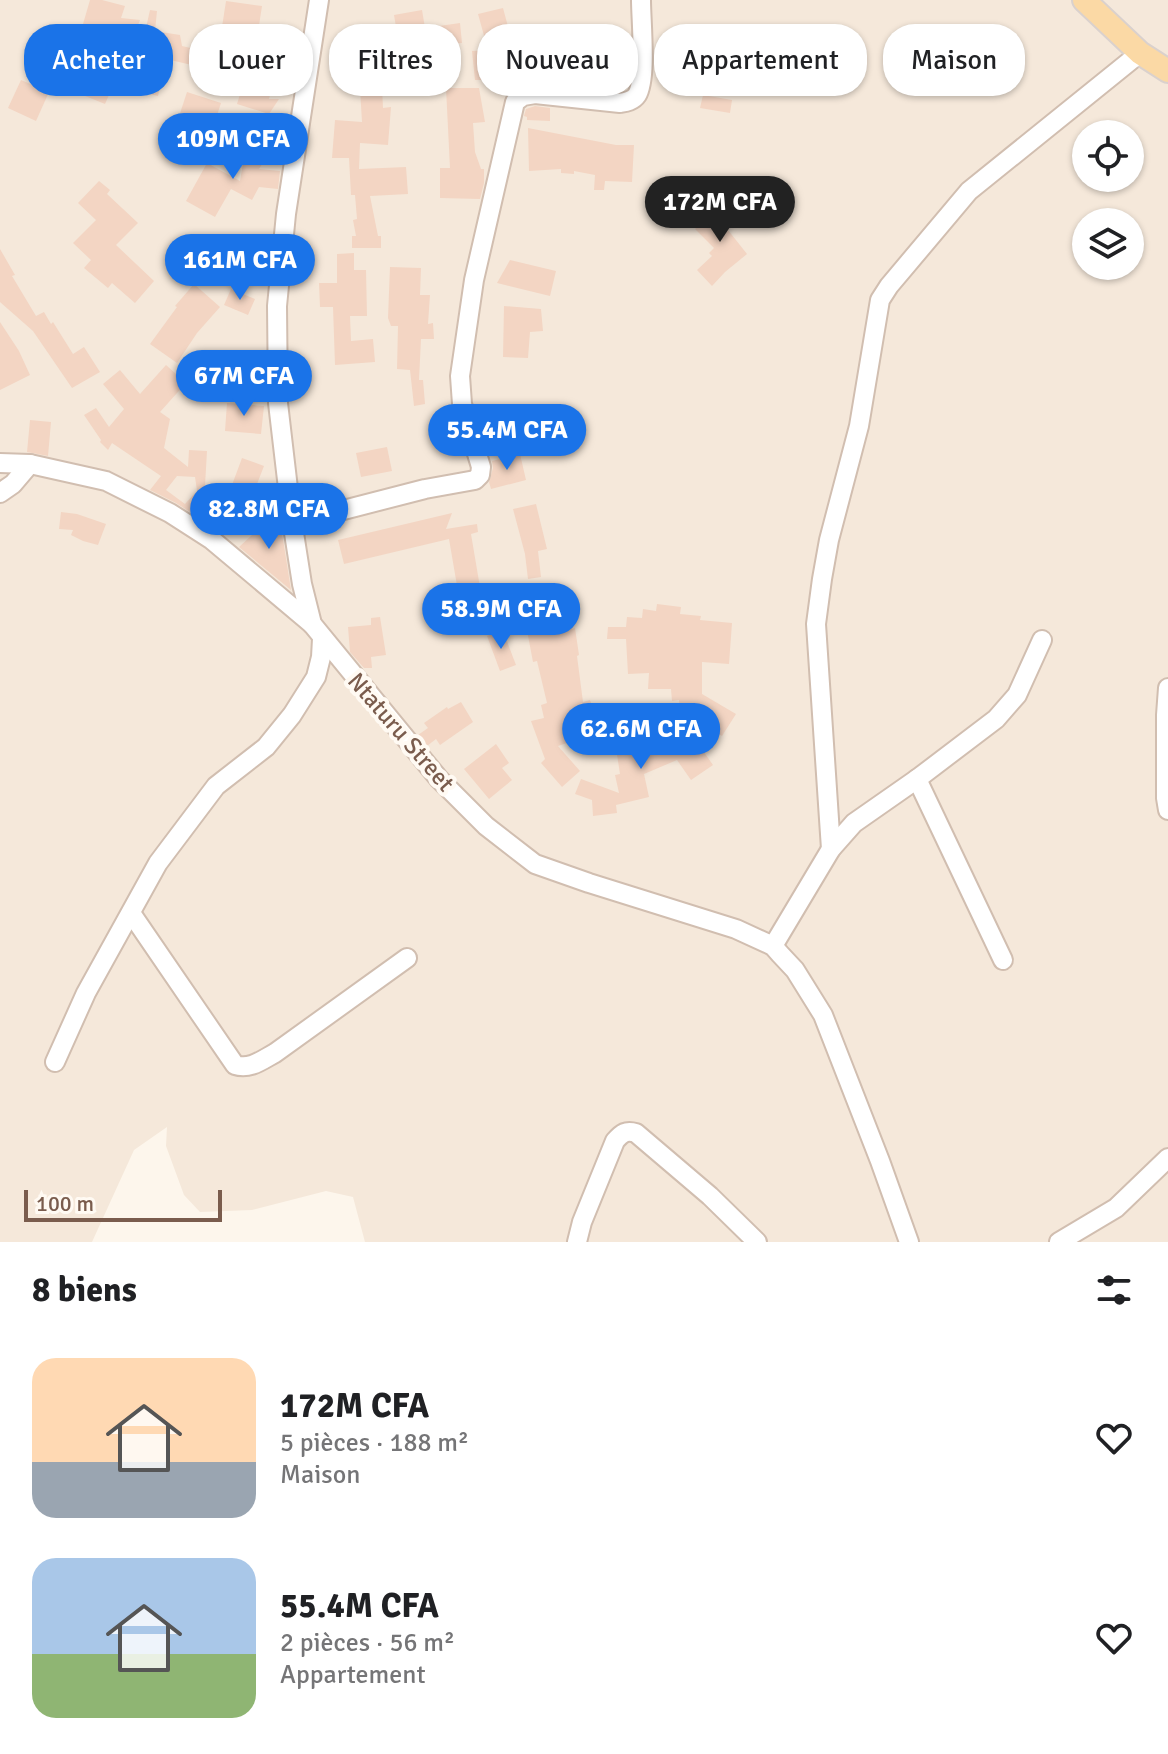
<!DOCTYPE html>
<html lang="fr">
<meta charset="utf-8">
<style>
:root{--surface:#fff;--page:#f6f6f6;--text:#202124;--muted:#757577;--accent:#1a73e8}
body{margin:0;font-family:Signika,sans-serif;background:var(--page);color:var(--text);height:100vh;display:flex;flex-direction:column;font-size:30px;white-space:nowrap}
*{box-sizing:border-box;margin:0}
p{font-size:26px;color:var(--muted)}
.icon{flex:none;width:44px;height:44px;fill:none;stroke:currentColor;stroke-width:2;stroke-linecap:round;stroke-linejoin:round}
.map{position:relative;height:1242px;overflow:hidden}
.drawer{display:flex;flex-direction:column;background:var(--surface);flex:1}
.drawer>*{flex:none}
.hud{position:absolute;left:24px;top:24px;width:1120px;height:72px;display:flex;gap:16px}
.controls{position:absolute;left:1072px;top:120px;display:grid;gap:16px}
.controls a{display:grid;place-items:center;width:72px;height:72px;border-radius:50%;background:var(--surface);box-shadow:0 2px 6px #0004;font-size:40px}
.scale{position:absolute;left:24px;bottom:20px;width:198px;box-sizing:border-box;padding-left:8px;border:4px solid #7a5c4d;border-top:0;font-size:22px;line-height:28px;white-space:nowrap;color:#7a5c4d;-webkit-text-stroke:6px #fffaf3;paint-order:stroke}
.price{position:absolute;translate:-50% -68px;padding:0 18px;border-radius:28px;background:var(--accent);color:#fff;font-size:26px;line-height:52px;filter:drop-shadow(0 2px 4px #0008)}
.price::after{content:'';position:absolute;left:50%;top:48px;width:24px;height:18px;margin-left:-12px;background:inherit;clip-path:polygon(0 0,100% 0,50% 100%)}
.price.current{background:#222;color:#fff}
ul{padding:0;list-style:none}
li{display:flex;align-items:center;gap:24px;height:200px;padding:0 32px}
li span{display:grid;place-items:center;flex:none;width:224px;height:160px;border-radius:24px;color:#555}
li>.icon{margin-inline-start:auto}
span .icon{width:96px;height:96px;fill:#fffc;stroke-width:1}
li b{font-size:34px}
h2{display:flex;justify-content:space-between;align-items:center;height:96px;padding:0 32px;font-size:34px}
.chip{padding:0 28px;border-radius:32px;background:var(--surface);box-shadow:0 2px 6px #0004;font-size:28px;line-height:72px}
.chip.current{background:var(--accent);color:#fff}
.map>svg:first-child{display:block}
.residential{fill:#f5e8da;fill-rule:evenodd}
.building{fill:#f3d5c3;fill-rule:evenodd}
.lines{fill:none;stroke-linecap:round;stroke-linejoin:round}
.minor-casing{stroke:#d1beb0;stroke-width:22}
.major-casing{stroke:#dad1cd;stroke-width:26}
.minor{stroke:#fff;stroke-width:18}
.major{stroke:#fbd9a5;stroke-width:22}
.labels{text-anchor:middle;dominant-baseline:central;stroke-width:8;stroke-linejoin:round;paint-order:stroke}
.street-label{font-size:24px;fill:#7a5c4d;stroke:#fffaf3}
</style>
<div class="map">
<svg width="1168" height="1242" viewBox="0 0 1168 1242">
<rect width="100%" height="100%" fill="#fdf6ec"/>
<path class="residential" d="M0,0H1168V1242H365L353,1197L326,1191L252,1210L200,1212L184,1195L166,1146L167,1127L134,1150L92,1242H0ZM1086,134H1130V178H1086ZM1086,222H1130V266H1086Z"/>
<g class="building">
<polygon points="90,0 102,0 125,6 121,18 140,20 133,38 83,24"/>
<polygon points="226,1 262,6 258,32 222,27"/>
<polygon points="503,8 513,45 506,48 506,80 475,80 472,51 488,50 478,14"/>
<polygon points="150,10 157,11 155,31 180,35 182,46 199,50 202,31 228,35 222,71 196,67 196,66 166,59 158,96 132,90"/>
<polygon points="422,10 425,28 460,23 462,43 429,47 432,69 404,74 394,15"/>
<polygon points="602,38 628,38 627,87 606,86 606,89 595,88 595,83 601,85"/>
<polygon points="68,61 115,81 105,104 58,85"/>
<polygon points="246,75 273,83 269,99 279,99 269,114 237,104"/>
<polygon points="21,80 49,92 36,121 8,108"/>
<polygon points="382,87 383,108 391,107 388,145 360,143 359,169 406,167 408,194 370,196 378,236 381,236 381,248 352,248 352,236 356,236 353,220 357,219 355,195 351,195 349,158 332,158 335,120 362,122 360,89"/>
<polygon points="446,88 479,88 485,122 473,123 475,152 481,169 484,169 484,183 480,199 440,198 440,168 450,168"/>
<polygon points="187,92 221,103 205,152 171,141"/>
<polygon points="703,95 732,100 730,113 700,108"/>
<polygon points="535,106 550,108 550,121 527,120 527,117 524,116 526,109"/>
<polygon points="528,128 616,145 634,145 632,182 605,181 604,190 594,190 595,175 574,171 574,174 561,173 561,169 529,171"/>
<polygon points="255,140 271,150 259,169 280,171 278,189 259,187 252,200 231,189 215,217 186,201 207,163 240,181 244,158"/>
<polygon points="99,181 110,190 107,194 138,223 116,245 154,281 135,303 112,283 108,288 84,268 91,260 73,243 96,220 78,203"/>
<polygon points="722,202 739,220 728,230 747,254 725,272 712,286 697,270 712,256 709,253 714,248 695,229"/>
<polygon points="0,249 15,275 12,276 36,316 44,312 51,324 53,322 73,354 84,347 100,372 72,388 33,331 0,302"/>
<polygon points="354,253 354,270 366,270 367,316 350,316 351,341 373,339 375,362 335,365 333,307 320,307 319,283 337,283 337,254"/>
<polygon points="510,260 556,271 550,296 497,283"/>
<polygon points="390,267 421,268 420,295 430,295 428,324 433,323 434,339 421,339 419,380 423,380 425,404 414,406 410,370 397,369 398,326 391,326 388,318"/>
<polygon points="194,284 220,307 197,333 177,363 150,344 177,307 175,306"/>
<polygon points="231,289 255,299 248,315 224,305"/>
<polygon points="504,306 541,309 543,331 530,332 528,358 503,357"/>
<polygon points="0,322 19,351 30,375 0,390"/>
<path d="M166,365L186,383L160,412L170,419L164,448L188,467L189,450L207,451L205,486L227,505L210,525L176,503L150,490L161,476L112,443L108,450L100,442L101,440L84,415L96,408L109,427L124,409L103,384L120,370L140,394ZM177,476L195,477L197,491L185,504L166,490Z"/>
<polygon points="227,403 264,406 261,434 225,431"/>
<polygon points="30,420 51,422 48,456 27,452"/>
<polygon points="387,447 392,471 361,477 356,453"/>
<polygon points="520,454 526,480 491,489 489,482 493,468 492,461"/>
<polygon points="242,458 264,466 257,484 273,498 252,521 229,493"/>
<polygon points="536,504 547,549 538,551 541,577 528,579 525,554 513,509"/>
<polygon points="61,512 77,514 106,524 98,545 83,541 71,535 73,530 59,529"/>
<polygon points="452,513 446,529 477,524 478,532 471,534 483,605 461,609 449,539 344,564 338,540"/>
<polygon points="280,520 291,590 239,547 252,535 249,531"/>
<polygon points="532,583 533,603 561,601 562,613 570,612 572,629 575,628 579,655 577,656 583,702 590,700 599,726 568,736 570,742 558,746 580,771 562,787 541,763 545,759 531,721 544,718 541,705 547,703 537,661 533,662 525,620 501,621 499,600 522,598 521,584"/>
<polygon points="657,604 681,607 680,614 701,616 700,620 732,623 729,664 702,662 702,694 736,714 722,736 680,710 679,700 672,701 671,689 648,689 649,673 628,674 626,639 607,639 608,627 626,627 627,617 642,618 643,609 656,611"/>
<polygon points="380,617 386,655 371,657 372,668 364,668 350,652 348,627 371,625 371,618"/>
<polygon points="503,631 516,665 500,671 487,636"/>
<polygon points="461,702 473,722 440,745 436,739 427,746 418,735 428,728 424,723 447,707 448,709"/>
<polygon points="640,732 643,756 665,746 668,752 692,735 713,765 691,780 677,760 644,774 649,797 616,805 617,813 593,816 592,800 575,794 581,779 619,793 615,775 620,774 614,735"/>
<polygon points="496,744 509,763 502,768 512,780 489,799 464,769"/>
</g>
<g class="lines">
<defs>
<g id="minor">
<polyline points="319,0 286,214 277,306 278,403 291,514 302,584 312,624 439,779 486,826 535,864 589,883 736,929 773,946 780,954 795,970 823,1015 880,1161 909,1242"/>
<polyline points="0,463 30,464 106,481 170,513 212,540 312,624"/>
<polyline points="0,493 13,484 30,464"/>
<path d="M293,523L425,489L475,480L480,475L481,467L462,404L460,376L474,280L515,102L523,96L535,94L620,103C626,102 633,101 637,95C647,79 641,21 641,0"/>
<polyline points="1168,688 1166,715 1166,798 1168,810"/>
<polyline points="917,779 1003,960"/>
<polyline points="831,849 816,624 822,579 829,540 859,426 880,300 889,286 969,191 1140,53"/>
<path d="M131,913L235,1065C250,1070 262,1060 275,1053L407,958"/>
<polyline points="773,946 831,849 854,823 917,779 996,719 1017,695 1042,640"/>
<polyline points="55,1062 86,993 158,863 216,786 266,747 292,715 316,677 321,657 322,639"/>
<path d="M577,1242L582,1222L615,1141C622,1133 626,1130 636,1133L710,1196L757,1242"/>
<polyline points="1059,1242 1116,1208 1168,1158"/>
</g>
<polyline id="major" points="1084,0 1140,53 1168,71"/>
</defs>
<use href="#minor" class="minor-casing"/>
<use href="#major" class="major-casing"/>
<use href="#minor" class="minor"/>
<use href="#major" class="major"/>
</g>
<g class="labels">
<g class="street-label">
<text transform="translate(401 732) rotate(49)">Ntaturu Street</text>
</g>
</g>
</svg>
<div class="controls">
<a><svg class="icon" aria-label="locate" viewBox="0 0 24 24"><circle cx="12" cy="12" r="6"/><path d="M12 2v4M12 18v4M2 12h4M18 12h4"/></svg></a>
<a><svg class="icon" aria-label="layers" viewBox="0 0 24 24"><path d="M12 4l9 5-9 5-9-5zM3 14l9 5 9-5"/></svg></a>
</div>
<div class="scale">100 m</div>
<b class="price" style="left:233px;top:181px">109M CFA</b>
<b class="price current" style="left:720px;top:244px">172M CFA</b>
<b class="price" style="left:240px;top:302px">161M CFA</b>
<b class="price" style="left:244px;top:418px">67M CFA</b>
<b class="price" style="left:507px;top:472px">55.4M CFA</b>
<b class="price" style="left:269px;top:551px">82.8M CFA</b>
<b class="price" style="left:501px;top:651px">58.9M CFA</b>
<b class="price" style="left:641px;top:771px">62.6M CFA</b>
<div class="hud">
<a class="chip current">Acheter</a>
<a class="chip">Louer</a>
<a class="chip">Filtres</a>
<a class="chip">Nouveau</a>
<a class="chip">Appartement</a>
<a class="chip">Maison</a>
</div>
</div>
<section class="drawer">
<h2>8 biens<svg class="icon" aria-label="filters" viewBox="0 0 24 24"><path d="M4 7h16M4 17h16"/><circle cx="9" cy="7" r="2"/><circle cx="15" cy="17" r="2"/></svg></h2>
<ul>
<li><span style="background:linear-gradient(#ffd9b3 65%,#9aa5b1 0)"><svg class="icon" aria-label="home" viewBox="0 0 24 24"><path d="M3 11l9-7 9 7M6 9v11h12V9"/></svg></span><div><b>172M CFA</b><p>5 pièces · 188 m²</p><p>Maison</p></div><svg class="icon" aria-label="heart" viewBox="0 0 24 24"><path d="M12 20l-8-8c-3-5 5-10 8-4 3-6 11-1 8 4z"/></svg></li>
<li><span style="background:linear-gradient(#a9c7e8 60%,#8fb573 0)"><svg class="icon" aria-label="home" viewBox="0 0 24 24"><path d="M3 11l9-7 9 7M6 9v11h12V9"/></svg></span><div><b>55.4M CFA</b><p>2 pièces · 56 m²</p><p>Appartement</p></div><svg class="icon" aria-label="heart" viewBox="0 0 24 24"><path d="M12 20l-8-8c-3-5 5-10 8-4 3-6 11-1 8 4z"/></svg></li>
</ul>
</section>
